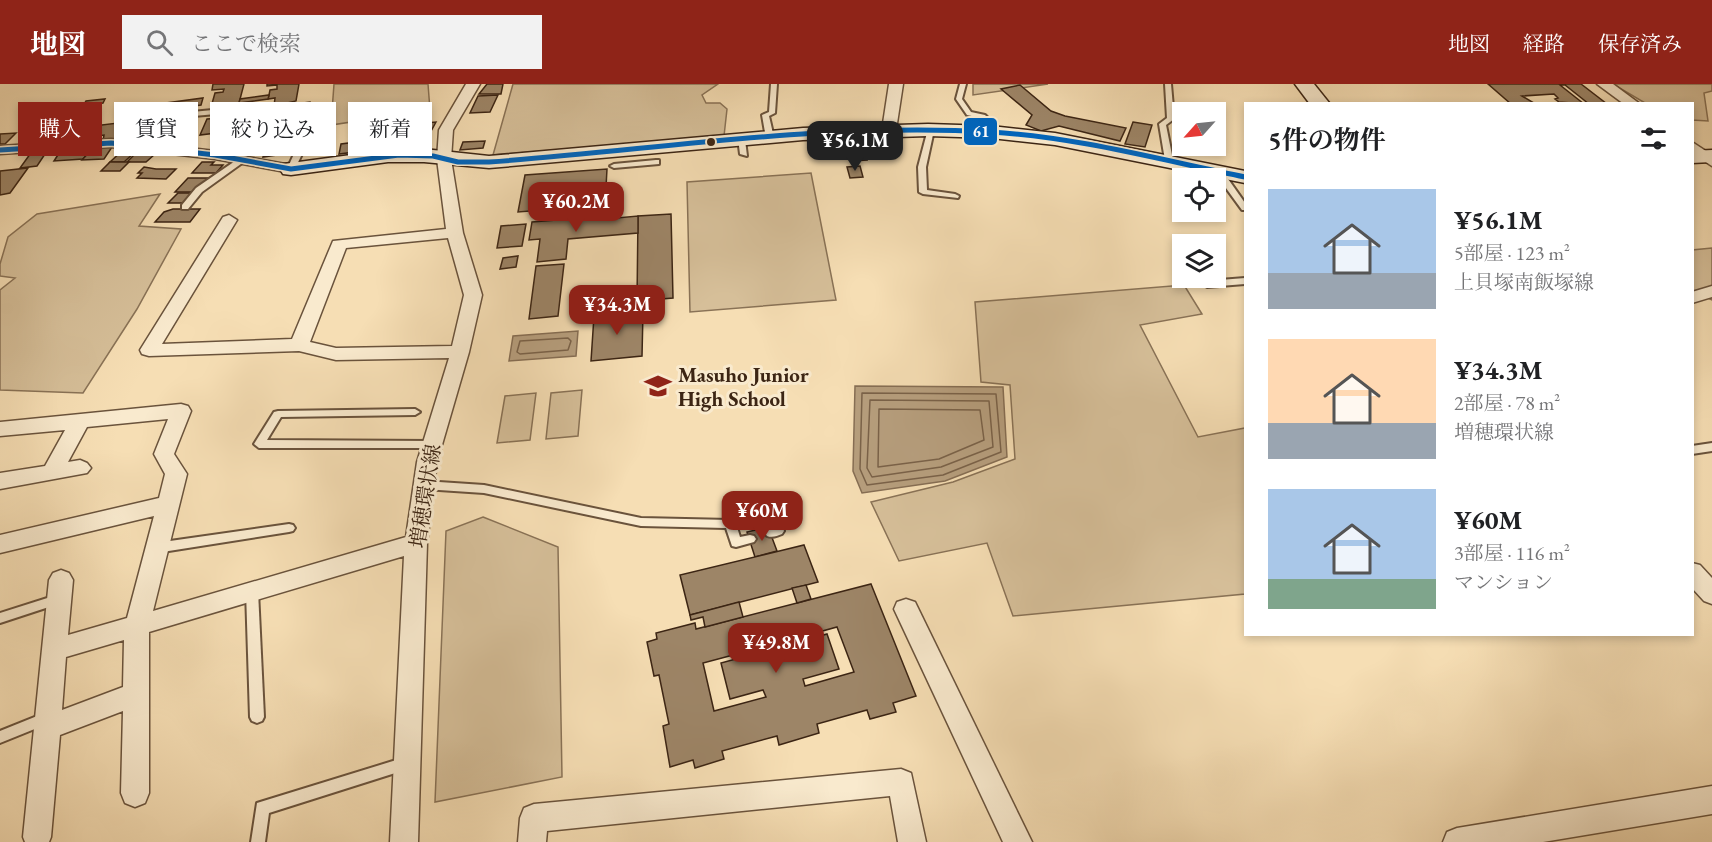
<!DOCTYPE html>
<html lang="ja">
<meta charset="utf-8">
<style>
:root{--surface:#fff;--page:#f2f2f2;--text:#202124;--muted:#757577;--accent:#8f2418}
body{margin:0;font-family:"EB Garamond","Noto Serif JP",serif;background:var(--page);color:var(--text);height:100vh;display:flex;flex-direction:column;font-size:22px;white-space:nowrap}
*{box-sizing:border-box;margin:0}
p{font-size:20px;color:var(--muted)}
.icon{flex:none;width:33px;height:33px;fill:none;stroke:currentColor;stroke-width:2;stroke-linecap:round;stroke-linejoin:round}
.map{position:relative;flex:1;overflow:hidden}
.sheet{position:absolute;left:1244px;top:18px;width:450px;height:534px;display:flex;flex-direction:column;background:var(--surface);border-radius:0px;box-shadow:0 3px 9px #0003}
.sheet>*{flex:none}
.banner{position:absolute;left:18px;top:18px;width:570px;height:54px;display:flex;gap:12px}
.needle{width:39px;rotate:243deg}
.buttons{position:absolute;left:1172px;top:18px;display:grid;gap:12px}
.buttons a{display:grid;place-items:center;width:54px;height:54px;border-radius:0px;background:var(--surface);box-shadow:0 3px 9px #0003;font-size:30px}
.price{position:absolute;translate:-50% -51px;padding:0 14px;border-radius:12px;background:var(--accent);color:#fff;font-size:20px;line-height:39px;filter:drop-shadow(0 2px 3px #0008)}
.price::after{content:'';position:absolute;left:50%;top:36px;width:18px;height:14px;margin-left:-9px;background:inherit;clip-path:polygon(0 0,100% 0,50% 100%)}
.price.current{background:#222;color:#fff}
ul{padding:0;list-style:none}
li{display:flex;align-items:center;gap:18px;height:150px;padding:0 24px}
li span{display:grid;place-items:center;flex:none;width:168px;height:120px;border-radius:0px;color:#555}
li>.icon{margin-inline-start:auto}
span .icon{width:72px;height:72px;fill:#fffc;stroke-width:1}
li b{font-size:26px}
h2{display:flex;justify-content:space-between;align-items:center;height:72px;padding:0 24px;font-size:26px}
.pill{padding:0 21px;border-radius:0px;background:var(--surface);box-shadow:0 3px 9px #0003;font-size:21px;line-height:54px}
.pill.current{background:var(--accent);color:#fff}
header{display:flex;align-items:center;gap:36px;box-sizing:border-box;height:84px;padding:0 30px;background:var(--accent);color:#fff}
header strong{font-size:28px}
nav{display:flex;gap:33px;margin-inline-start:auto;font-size:21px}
.search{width:420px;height:54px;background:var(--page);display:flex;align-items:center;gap:15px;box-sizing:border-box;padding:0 21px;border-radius:0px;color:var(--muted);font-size:22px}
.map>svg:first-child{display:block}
.green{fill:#d6bf99;stroke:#897256;stroke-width:1.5}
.water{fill:#b79f7e;stroke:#866e54;stroke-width:1.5}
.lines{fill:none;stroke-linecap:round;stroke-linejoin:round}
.shore{stroke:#7a6249;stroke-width:1.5}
.building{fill:#9d8567;stroke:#3c2514;stroke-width:1.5;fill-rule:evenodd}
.lane-casing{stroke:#6a533c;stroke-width:4}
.street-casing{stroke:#6a533c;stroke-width:3}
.secondary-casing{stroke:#3c2514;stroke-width:3}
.lane{fill:#f9eace;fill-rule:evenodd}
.street{fill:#f9eace;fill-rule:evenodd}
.secondary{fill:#f9eace;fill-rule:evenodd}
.bus-1-casing{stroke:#f9eace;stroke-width:8}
.bus-1{stroke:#0065bd;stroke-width:5}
.bus-dot{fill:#3c2514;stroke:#f9eace;stroke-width:2}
.labels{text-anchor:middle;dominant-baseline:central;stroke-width:6;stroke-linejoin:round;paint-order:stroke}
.poi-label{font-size:21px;font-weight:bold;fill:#3c2514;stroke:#f9eace;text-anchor:start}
.street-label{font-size:21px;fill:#3c2514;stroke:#f9eace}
.line-badge{stroke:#f9eace;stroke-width:2}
.badge-label{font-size:16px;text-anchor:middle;font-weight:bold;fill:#fff}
</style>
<header>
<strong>地図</strong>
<div class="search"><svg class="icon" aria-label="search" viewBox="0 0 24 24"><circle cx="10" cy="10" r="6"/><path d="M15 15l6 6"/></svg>ここで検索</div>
<nav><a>地図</a><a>経路</a><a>保存済み</a></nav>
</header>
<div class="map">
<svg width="1712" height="758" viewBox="0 0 1712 758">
<rect width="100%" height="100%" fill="#f6deb4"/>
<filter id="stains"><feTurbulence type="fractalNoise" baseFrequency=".00333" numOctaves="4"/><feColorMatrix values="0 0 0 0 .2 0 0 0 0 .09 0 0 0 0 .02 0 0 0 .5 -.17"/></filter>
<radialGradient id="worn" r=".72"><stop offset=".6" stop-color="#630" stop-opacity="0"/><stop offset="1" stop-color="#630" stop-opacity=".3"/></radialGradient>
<g class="green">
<polygon points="334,0 428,0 430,26 331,41"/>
<polygon points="513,0 718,0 702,11 706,19 720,19 727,25 724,52 493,71"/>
<polygon points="973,0 1048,0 973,11"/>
<polygon points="1613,0 1712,0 1712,7 1704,9 1708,37 1692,36 1692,20 1645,19"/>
<polygon points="811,89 836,216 690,228 687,98"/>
<polygon points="160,110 139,142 181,145 137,225 83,309 0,306 0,206 15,194 0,192 0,180 8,153 37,130"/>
<polygon points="1712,164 1712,216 1692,207 1692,166"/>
<polygon points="1184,201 1202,230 1140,241 1198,353 1245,344 1245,510 1013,532 987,459 899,477 871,418 953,398 1015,375 1010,301 981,298 975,218"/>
<polygon points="582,306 578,352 546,355 551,309"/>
<polygon points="536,309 530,356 497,359 505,312"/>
<polygon points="483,433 558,463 562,693 435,718 446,447"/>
</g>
<g class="water">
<polygon points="578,247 576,272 509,277 513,252"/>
<polygon points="855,302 1003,303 1007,373 945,397 862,409 853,387"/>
</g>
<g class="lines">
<g class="shore">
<polygon points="568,254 571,257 568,266 520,270 517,268 520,257"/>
<polygon points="862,309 996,310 1001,368 943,391 867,401 860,385"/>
<polygon points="870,316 989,317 993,363 941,383 872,393 867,384"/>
<polygon points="879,325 980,326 984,356 939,375 878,383"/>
</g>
</g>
<g class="building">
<polygon points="213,0 244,0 239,19 211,23 215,9 223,8 224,5 212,6"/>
<polygon points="267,0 299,0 296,17 274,22 275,14 268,15 269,11 270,6 277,5 277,1 267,2"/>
<polygon points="487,0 503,0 501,10 479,10"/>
<polygon points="1488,0 1581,0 1607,20 1589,20 1565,1 1560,1 1584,20 1559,18 1555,15 1558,14 1554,10 1522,12 1534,19 1511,20"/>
<polygon points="1020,1 1051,27 1065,32 1126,44 1120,57 1059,42 1041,47 1026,41 1032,31 1001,5"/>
<polygon points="269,11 268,15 239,19 240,15"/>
<polygon points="498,11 490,28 470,29 478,12"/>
<polygon points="203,14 201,21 163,26 166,19"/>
<polygon points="105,15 103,19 83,22 86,17"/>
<polygon points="310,18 310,22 297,24 294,45 302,43 301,50 293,51 290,69 263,73 267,52 257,54 259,46 268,44 271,27 263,28 264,24"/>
<polygon points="222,34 216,49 200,51 207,35"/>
<polygon points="126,38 123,54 103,57 104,51 63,56 69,45"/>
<polygon points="436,38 430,49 418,49 424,39"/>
<polygon points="1133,38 1152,41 1145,63 1125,60"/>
<polygon points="148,39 147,53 125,57 127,43"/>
<polygon points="16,49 5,60 0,60 0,50"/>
<polygon points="402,52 401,62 339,70 341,60"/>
<polygon points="485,57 483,64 460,66 463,58"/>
<polygon points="85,62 81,67 91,67 83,75 54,77 63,63"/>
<polygon points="112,63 104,75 82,76 93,64"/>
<polygon points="49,64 37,82 20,84 33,66"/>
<polygon points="121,68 135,68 124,78 110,78"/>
<polygon points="135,70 154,71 146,78 127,78"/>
<polygon points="865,70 867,76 851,77 849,72"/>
<polygon points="110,78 129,78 120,87 101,87"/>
<polygon points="202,78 214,78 211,81 223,81 216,89 192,89"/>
<polygon points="860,82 863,93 850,94 847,83"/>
<polygon points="144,83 156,85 176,85 166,95 137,94 142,89 138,89"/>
<polygon points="28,84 10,109 0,111 0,87"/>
<polygon points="607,85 605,121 518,128 525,91"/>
<polygon points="188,94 208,94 194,108 175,108"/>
<polygon points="178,109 192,109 183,119 168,119"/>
<polygon points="173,125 200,125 190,138 155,138 164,128"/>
<polygon points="671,130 673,214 637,217 638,132"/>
<polygon points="606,132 606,135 638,132 638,149 568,155 566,175 537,178 540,155 529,156 532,138"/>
<polygon points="526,140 522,162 497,164 501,142"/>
<polygon points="518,172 516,183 500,185 503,174"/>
<polygon points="564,180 558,232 529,235 536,182"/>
<polygon points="643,228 642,272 591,277 594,232"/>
<polygon points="768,443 777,467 755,473 747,448"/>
<polygon points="804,461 818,498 690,531 680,491"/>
<path d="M871,500L916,612L893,619L896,628L870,635L867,626L817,640L819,649L779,661L777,652L722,667L724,675L695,684L693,676L670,683L663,642L669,640L659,591L654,592L647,558L657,555L656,549L695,539L696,545ZM837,543L854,588L805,602L803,595L839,585L827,550L792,560L790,556ZM752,566L754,570L721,579L730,615L763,606L766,613L714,627L703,579Z"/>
<polygon points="806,501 811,515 797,519 792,504"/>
<polygon points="739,518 743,533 705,543 703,533 691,536 690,531"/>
</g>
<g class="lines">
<defs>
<g id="lane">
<polygon points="771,0 777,0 775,29 769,32 774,54 770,56 766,54 762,31 769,28"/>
<polygon points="960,0 966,0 962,15 971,28 985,31 1002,48 1002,50 998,50 981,34 967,31 956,15"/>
<polygon points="1165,0 1171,0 1174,35 1166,41 1173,76 1169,78 1165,76 1159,40 1167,34"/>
<polygon points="244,23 247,25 219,71 215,73 211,71 239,28 171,34 168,32 171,30"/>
<polygon points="256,32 259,34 252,62 245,64 244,62 253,34"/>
<polygon points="928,45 934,46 926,83 927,106 955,110 959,112 958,114 923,110 919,108 918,83"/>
<polygon points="738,54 745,56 747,72 740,70"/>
<polygon points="295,68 302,70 294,87 288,87 287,85"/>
<polygon points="238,75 245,77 202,108 188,125 182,125 182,121 196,104"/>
<polygon points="656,76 659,76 659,80 614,84 610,82 614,80"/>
<polygon points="1215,85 1221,85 1245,119 1245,126 1242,126 1215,89"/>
<polygon points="1245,194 1245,200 1207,203 1203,200 1207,197"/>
<polygon points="415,325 420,328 415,331 281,333 267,356 431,357 436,361 435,364 259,364 254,360 274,328 278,327"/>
<polygon points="1712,359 1712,367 1692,370 1692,362"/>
<path d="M424,397L484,401L641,434L730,436L773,428L777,429L784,447L782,450C777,452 772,454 767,452L765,449L767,446L772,444L769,437L737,443L740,453L750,451L754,452L756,455L754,458L736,463L732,462L726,444L641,442L484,409L424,405L420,404L419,401L420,398Z"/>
<polygon points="289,440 293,441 295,444 293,447 289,448 156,469 152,467 150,464 152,461 156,459"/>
<polygon points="252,502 256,504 258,507 264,633 262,637 257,639 252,637 250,633 246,507 248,504"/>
<polygon points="60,510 64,512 66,515 64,518 0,539 0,529"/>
<polygon points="47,628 52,630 54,634 52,638 0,659 0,647"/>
<polygon points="406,673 411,674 413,679 411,684 269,729 265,758 251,758 257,719"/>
</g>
<g id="street">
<path d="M466,0H480L453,46L451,75L463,149L482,211L469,268L437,378L427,459L418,758H390L404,472L149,548V709L145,719L135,723L125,719L121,709L123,627L60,651L51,753L49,758H25L23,753L49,496L53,489L61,486L69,489L73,496L68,551L127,534L154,432L0,469V451L159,414L165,390L154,370L168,335L87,343L68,378L80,376L87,379L91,384L87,389L0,405V389L45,382L65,346L0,352V338L181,320L188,322L191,327L174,370L187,390L153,527L406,453L417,378L449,274L336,276L299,267L149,272L142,270L140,266L223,133L229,131L237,136L162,260L292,255L333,157L446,145L437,75L439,46ZM448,154L464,211L452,262L336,264L310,258L346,164ZM124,556L123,603L62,626L66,573Z"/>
<polygon points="889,0 903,0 896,46 889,50 882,46"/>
<polygon points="1597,0 1613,0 1640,20 1624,20"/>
<polygon points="111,55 215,67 291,81 298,85 291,89 215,75 111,63 0,70 0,62"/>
<polygon points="1692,58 1712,71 1712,82 1692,69"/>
<polygon points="1712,202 1712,213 1692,219 1692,208"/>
<polygon points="1692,479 1700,481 1712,494 1712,520 1704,517 1692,504"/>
<polygon points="906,515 915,518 1032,758 1003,758 894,525 897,518"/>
<polygon points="901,685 911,689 926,758 898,758 890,712 547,747 546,758 518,758 520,734 524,724 534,720"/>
<polygon points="1712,702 1712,730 1543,758 1443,758 1447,748 1457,744"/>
</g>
<g id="secondary">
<polygon points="1295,0 1314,0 1330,20 1310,20"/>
<polygon points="928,40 991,42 1055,49 1245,87 1245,99 1055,61 991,54 928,52 803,56 489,84 424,78 388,78 291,91 283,90 280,85 283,80 291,79 388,66 424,65 489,72 803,44"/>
<polygon points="1712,66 1712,78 1692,79 1692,67"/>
</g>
</defs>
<use href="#lane" class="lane-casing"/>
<use href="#street" class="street-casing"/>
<use href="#secondary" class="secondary-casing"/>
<use href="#lane" class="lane"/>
<use href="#street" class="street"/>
<use href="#secondary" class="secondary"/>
<defs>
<path id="bus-1" d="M0,66L111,59L215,71L291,85L399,71L433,72L458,78H489C656,66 823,38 991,48C1077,53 1161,76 1245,93"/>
</defs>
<use href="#bus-1" class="bus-1-casing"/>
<use href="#bus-1" class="bus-1"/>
</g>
<defs>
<symbol id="school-bare" viewBox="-9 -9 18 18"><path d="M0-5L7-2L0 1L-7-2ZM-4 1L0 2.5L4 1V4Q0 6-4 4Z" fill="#8f2418" stroke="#f9eace" stroke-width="2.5" paint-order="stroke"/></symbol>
</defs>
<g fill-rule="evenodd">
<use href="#school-bare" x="639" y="283" width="38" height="38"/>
</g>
<circle class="bus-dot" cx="711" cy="58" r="5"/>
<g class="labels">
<g class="poi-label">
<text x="678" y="290">Masuho Junior<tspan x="678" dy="24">High School</tspan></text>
</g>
<g class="street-label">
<text transform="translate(425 412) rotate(-81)">増穂環状線</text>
</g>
</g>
<rect class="line-badge" x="963" y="33" width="35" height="29" rx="6" fill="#0065bd"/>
<g class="badge-label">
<text x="981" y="53">61</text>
</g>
<rect width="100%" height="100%" filter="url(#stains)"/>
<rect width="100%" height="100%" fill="url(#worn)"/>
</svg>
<div class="buttons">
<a><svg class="needle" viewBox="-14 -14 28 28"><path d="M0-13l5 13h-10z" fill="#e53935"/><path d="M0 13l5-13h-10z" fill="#757577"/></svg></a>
<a><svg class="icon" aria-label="locate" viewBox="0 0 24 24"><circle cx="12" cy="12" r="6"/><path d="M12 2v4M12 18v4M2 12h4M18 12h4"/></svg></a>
<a><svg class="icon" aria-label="layers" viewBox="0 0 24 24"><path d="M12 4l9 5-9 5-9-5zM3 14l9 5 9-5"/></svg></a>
</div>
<b class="price current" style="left:855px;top:88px">¥56.1M</b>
<b class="price" style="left:576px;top:149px">¥60.2M</b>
<b class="price" style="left:617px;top:252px">¥34.3M</b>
<b class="price" style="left:762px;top:458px">¥60M</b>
<b class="price" style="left:776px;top:590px">¥49.8M</b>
<div class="banner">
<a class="pill current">購入</a>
<a class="pill">賃貸</a>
<a class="pill">絞り込み</a>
<a class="pill">新着</a>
</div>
<section class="sheet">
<h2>5件の物件<svg class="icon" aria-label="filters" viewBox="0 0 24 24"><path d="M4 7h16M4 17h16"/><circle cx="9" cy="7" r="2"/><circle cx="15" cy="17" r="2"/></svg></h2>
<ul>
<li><span style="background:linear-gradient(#a9c7e8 70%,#9aa5b1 0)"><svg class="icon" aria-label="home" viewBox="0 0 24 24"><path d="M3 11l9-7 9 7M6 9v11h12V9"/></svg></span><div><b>¥56.1M</b><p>5部屋 · 123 m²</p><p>上貝塚南飯塚線</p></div></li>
<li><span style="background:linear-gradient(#ffd9b3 70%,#9aa5b1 0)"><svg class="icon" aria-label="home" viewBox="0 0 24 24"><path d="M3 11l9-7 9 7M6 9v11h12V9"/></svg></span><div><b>¥34.3M</b><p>2部屋 · 78 m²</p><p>増穂環状線</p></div></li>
<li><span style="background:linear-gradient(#a9c7e8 75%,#7fa58c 0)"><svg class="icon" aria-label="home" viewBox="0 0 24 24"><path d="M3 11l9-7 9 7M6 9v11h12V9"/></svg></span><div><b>¥60M</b><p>3部屋 · 116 m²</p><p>マンション</p></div></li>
</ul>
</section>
</div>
